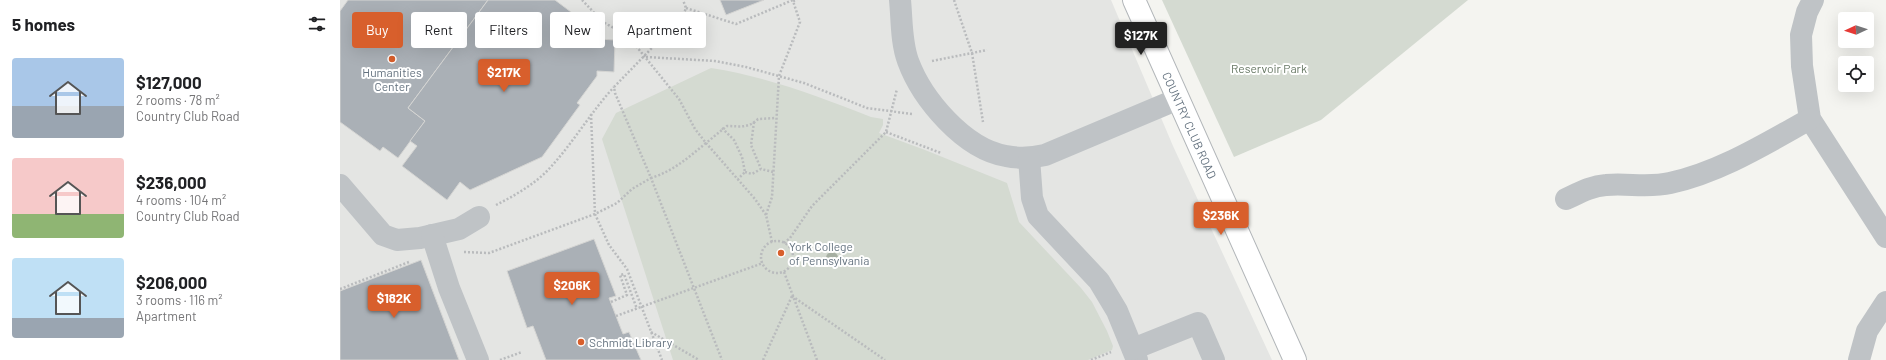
<!DOCTYPE html>
<meta charset="utf-8">
<style>
:root{--surface:#fff;--page:#f2f2f2;--text:#202124;--muted:#757577;--accent:#d85f2c}
body{margin:0;font-family:Barlow,sans-serif;background:var(--page);color:var(--text);height:100vh;display:flex;flex-direction:column;font-size:15px;white-space:nowrap}
*{box-sizing:border-box;margin:0}
p{font-size:13px;color:var(--muted)}
.icon{flex:none;width:22px;height:22px;fill:none;stroke:currentColor;stroke-width:2;stroke-linecap:round;stroke-linejoin:round}
.map{position:relative;flex:1;overflow:hidden}
.drawer{display:flex;flex-direction:column;background:var(--surface);width:340px}
.drawer>*{flex:none}
.banner{position:absolute;left:12px;top:12px;width:380px;height:36px;display:flex;gap:8px}
.needle{width:26px;rotate:267deg}
.buttons{position:absolute;left:1498px;top:12px;display:grid;gap:8px}
.buttons a{display:grid;place-items:center;width:36px;height:36px;border-radius:4px;background:var(--surface);box-shadow:0 4px 16px #0002;font-size:20px}
.price{position:absolute;translate:-50% -34px;padding:0 9px;border-radius:4px;background:var(--accent);color:#fff;font-size:13px;line-height:26px;filter:drop-shadow(0 1px 2px #0008)}
.price::after{content:'';position:absolute;left:50%;top:24px;width:12px;height:9px;margin-left:-6px;background:inherit;clip-path:polygon(0 0,100% 0,50% 100%)}
.price.current{background:#222;color:#fff}
ul{padding:0;list-style:none}
li{display:flex;align-items:center;gap:12px;height:100px;padding:0 12px}
li span{display:grid;place-items:center;flex:none;width:112px;height:80px;border-radius:4px;color:#555}
li>.icon{margin-inline-start:auto}
span .icon{width:48px;height:48px;fill:#fffc;stroke-width:1}
li b{font-size:17px}
h2{display:flex;justify-content:space-between;align-items:center;height:48px;padding:0 12px;font-size:17px}
.chip{padding:0 14px;border-radius:4px;background:var(--surface);box-shadow:0 4px 16px #0002;font-size:14px;line-height:36px}
.chip.current{background:var(--accent);color:#fff}
main{display:flex;flex:1;min-height:0}
.map>svg:first-child{display:block}
.built{fill:#e4e5e3}
.green{fill:#d4dad1}
.building{fill:#aab0b6;stroke:#d5d5d3}
.lines{fill:none;stroke-linecap:round;stroke-linejoin:round}
.major-casing{stroke:#b2b6b9;stroke-width:24}
.path{stroke:#b9bbbd;stroke-width:2.5;stroke-dasharray:2 2;stroke-linecap:butt}
.minor{stroke:#bfc3c6;stroke-width:22}
.major{stroke:#fff;stroke-width:22}
.tree{fill:#a6afa2}
.poi-dot{fill:#d85f2c;stroke:#fff;stroke-width:1.5}
.labels{text-anchor:middle;dominant-baseline:central;stroke-width:4;stroke-linejoin:round;paint-order:stroke}
.park-label{font-size:12px;fill:#667763;stroke:#fff}
.poi-label{font-size:12px;fill:#64727f;stroke:#fff;text-anchor:start}
.street-label{font-size:12px;fill:#64727f;stroke:#fff}
</style>
<main>
<section class="drawer">
<h2>5 homes<svg class="icon" aria-label="filters" viewBox="0 0 24 24"><path d="M4 7h16M4 17h16"/><circle cx="9" cy="7" r="2"/><circle cx="15" cy="17" r="2"/></svg></h2>
<ul>
<li><span style="background:linear-gradient(#a9c7e8 60%,#9aa5b1 0)"><svg class="icon" aria-label="home" viewBox="0 0 24 24"><path d="M3 11l9-7 9 7M6 9v11h12V9"/></svg></span><div><b>$127,000</b><p>2 rooms · 78 m²</p><p>Country Club Road</p></div></li>
<li><span style="background:linear-gradient(#f6c9c9 70%,#8fb573 0)"><svg class="icon" aria-label="home" viewBox="0 0 24 24"><path d="M3 11l9-7 9 7M6 9v11h12V9"/></svg></span><div><b>$236,000</b><p>4 rooms · 104 m²</p><p>Country Club Road</p></div></li>
<li><span style="background:linear-gradient(#bfe0f5 75%,#9aa5b1 0)"><svg class="icon" aria-label="home" viewBox="0 0 24 24"><path d="M3 11l9-7 9 7M6 9v11h12V9"/></svg></span><div><b>$206,000</b><p>3 rooms · 116 m²</p><p>Apartment</p></div></li>
</ul>
</section>
<div class="map">
<svg width="1546" height="360" viewBox="0 0 1546 360">
<rect width="100%" height="100%" fill="#f4f4f0"/>
<polygon class="built" points="0,0 771,0 833,146 932,360 0,360"/>
<g class="green">
<polygon points="822,0 1128,0 981,120 894,157"/>
<path d="M371,68C428,77 477,96 531,117L543,119V125L539,133L585,150L667,183L679,222L741,288L752,302L767,331L773,346L772,350L748,360H333L262,139L276,113Z"/>
</g>
<g class="building">
<polygon points="8,0 148,0 68,108 85,121 58,158 43,147 40,151 0,122 0,11"/>
<polygon points="148,0 215,0 259,33 258,39 275,40 274,72 257,71 257,76 237,103 240,105 202,157 130,190 120,182 107,200 62,166 77,146 70,141 85,121 68,108"/>
<polygon points="380,0 424,0 386,15"/>
<polygon points="254,239 276,296 269,298 283,334 289,332 301,360 206,360 193,326 187,328 167,271"/>
<polygon points="81,260 119,360 0,360 0,291"/>
</g>
<g class="lines">
<defs>
<g id="major">
<path id="s1" d="M794,0L955,360"/>
</g>
</defs>
<use href="#major" class="major-casing"/>
<g class="path">
<path d="M242,0L263,22L288,36L339,99L355,129L366,143C348,158 333,171 311,178L275,93L274,87L343,16L346,8L343,0"/>
<polyline points="614,0 632,53 643,122"/>
<polyline points="346,8 396,24 453,0"/>
<polyline points="306,57 375,61 406,67 464,83 527,108 572,114"/>
<polyline points="592,61 647,50"/>
<polyline points="251,114 255,214 269,245 287,269 322,360"/>
<polyline points="414,122 411,145 421,169"/>
<polyline points="382,128 394,140 402,157 405,172 398,179"/>
<polyline points="546,132 601,153"/>
<polyline points="405,172 412,174 421,169 433,172"/>
<path d="M156,205C174,196 193,185 207,171C232,145 250,113 274,87"/>
<path d="M426,215L415,199L366,143L387,126C399,126 408,129 418,119L436,118"/>
<circle cx="437" cy="257" r="16"/>
<polyline points="432,242 426,215 432,197 439,76 460,22 453,1 457,0"/>
<polyline points="444,243 450,238 472,206 546,132 557,89"/>
<polyline points="124,252 149,253 255,214 277,203 292,189 311,178 382,360"/>
<polyline points="444,272 477,360"/>
<polyline points="0,289 69,262"/>
<polyline points="452,296 545,360"/>
<polyline points="271,302 287,295 280,275 284,274 297,309"/>
<polyline points="276,316 423,263"/>
<polyline points="311,332 359,360"/>
<polyline points="160,360 182,352"/>
<polyline points="423,360 452,296"/>
<polyline points="751,360 771,352"/>
</g>
<g class="minor">
<path d="M560,0C562,20 561,42 568,61C582,99 624,149 666,156C680,159 692,158 705,155L838,99"/>
<polyline points="1473,0 1467,12 1461,35 1462,66 1470,119 1546,237"/>
<polyline points="689,158 692,198 698,216 759,281 777,311 797,360"/>
<polyline points="0,185 43,235 57,240 80,238 119,229 139,217"/>
<path d="M1226,199C1239,193 1251,186 1266,185C1287,183 1309,188 1330,183C1380,172 1425,144 1470,119"/>
<polyline points="92,235 109,288 138,360"/>
<polyline points="793,349 858,323 874,360"/>
<polyline points="1519,360 1527,331 1546,302"/>
</g>
<use href="#major" class="major"/>
</g>
<circle class="tree" cx="492" cy="258" r="6"/>
<g class="poi-dot">
<circle cx="52" cy="59" r="4"/>
<circle cx="441" cy="253" r="4"/>
<circle cx="241" cy="342" r="4"/>
</g>
<g class="labels">
<g class="park-label">
<text x="929" y="68">Reservoir Park</text>
</g>
<g class="poi-label">
<text x="52" y="72" text-anchor="middle">Humanities<tspan x="52" dy="14">Center</tspan></text>
<text x="449" y="246">York College<tspan x="449" dy="14">of Pennsylvania</tspan></text>
<text x="249" y="342">Schmidt Library</text>
</g>
<g class="street-label">
<text stroke="none"><textPath href="#s1" startOffset="137">COUNTRY CLUB ROAD</textPath></text>
</g>
</g>
</svg>
<div class="buttons">
<a><svg class="needle" viewBox="-14 -14 28 28"><path d="M0-13l5 13h-10z" fill="#e53935"/><path d="M0 13l5-13h-10z" fill="#757577"/></svg></a>
<a><svg class="icon" aria-label="locate" viewBox="0 0 24 24"><circle cx="12" cy="12" r="6"/><path d="M12 2v4M12 18v4M2 12h4M18 12h4"/></svg></a>
</div>
<b class="price current" style="left:801px;top:56px">$127K</b>
<b class="price" style="left:164px;top:93px">$217K</b>
<b class="price" style="left:881px;top:236px">$236K</b>
<b class="price" style="left:232px;top:306px">$206K</b>
<b class="price" style="left:54px;top:319px">$182K</b>
<div class="banner">
<a class="chip current">Buy</a>
<a class="chip">Rent</a>
<a class="chip">Filters</a>
<a class="chip">New</a>
<a class="chip">Apartment</a>
</div>
</div>
</main>
